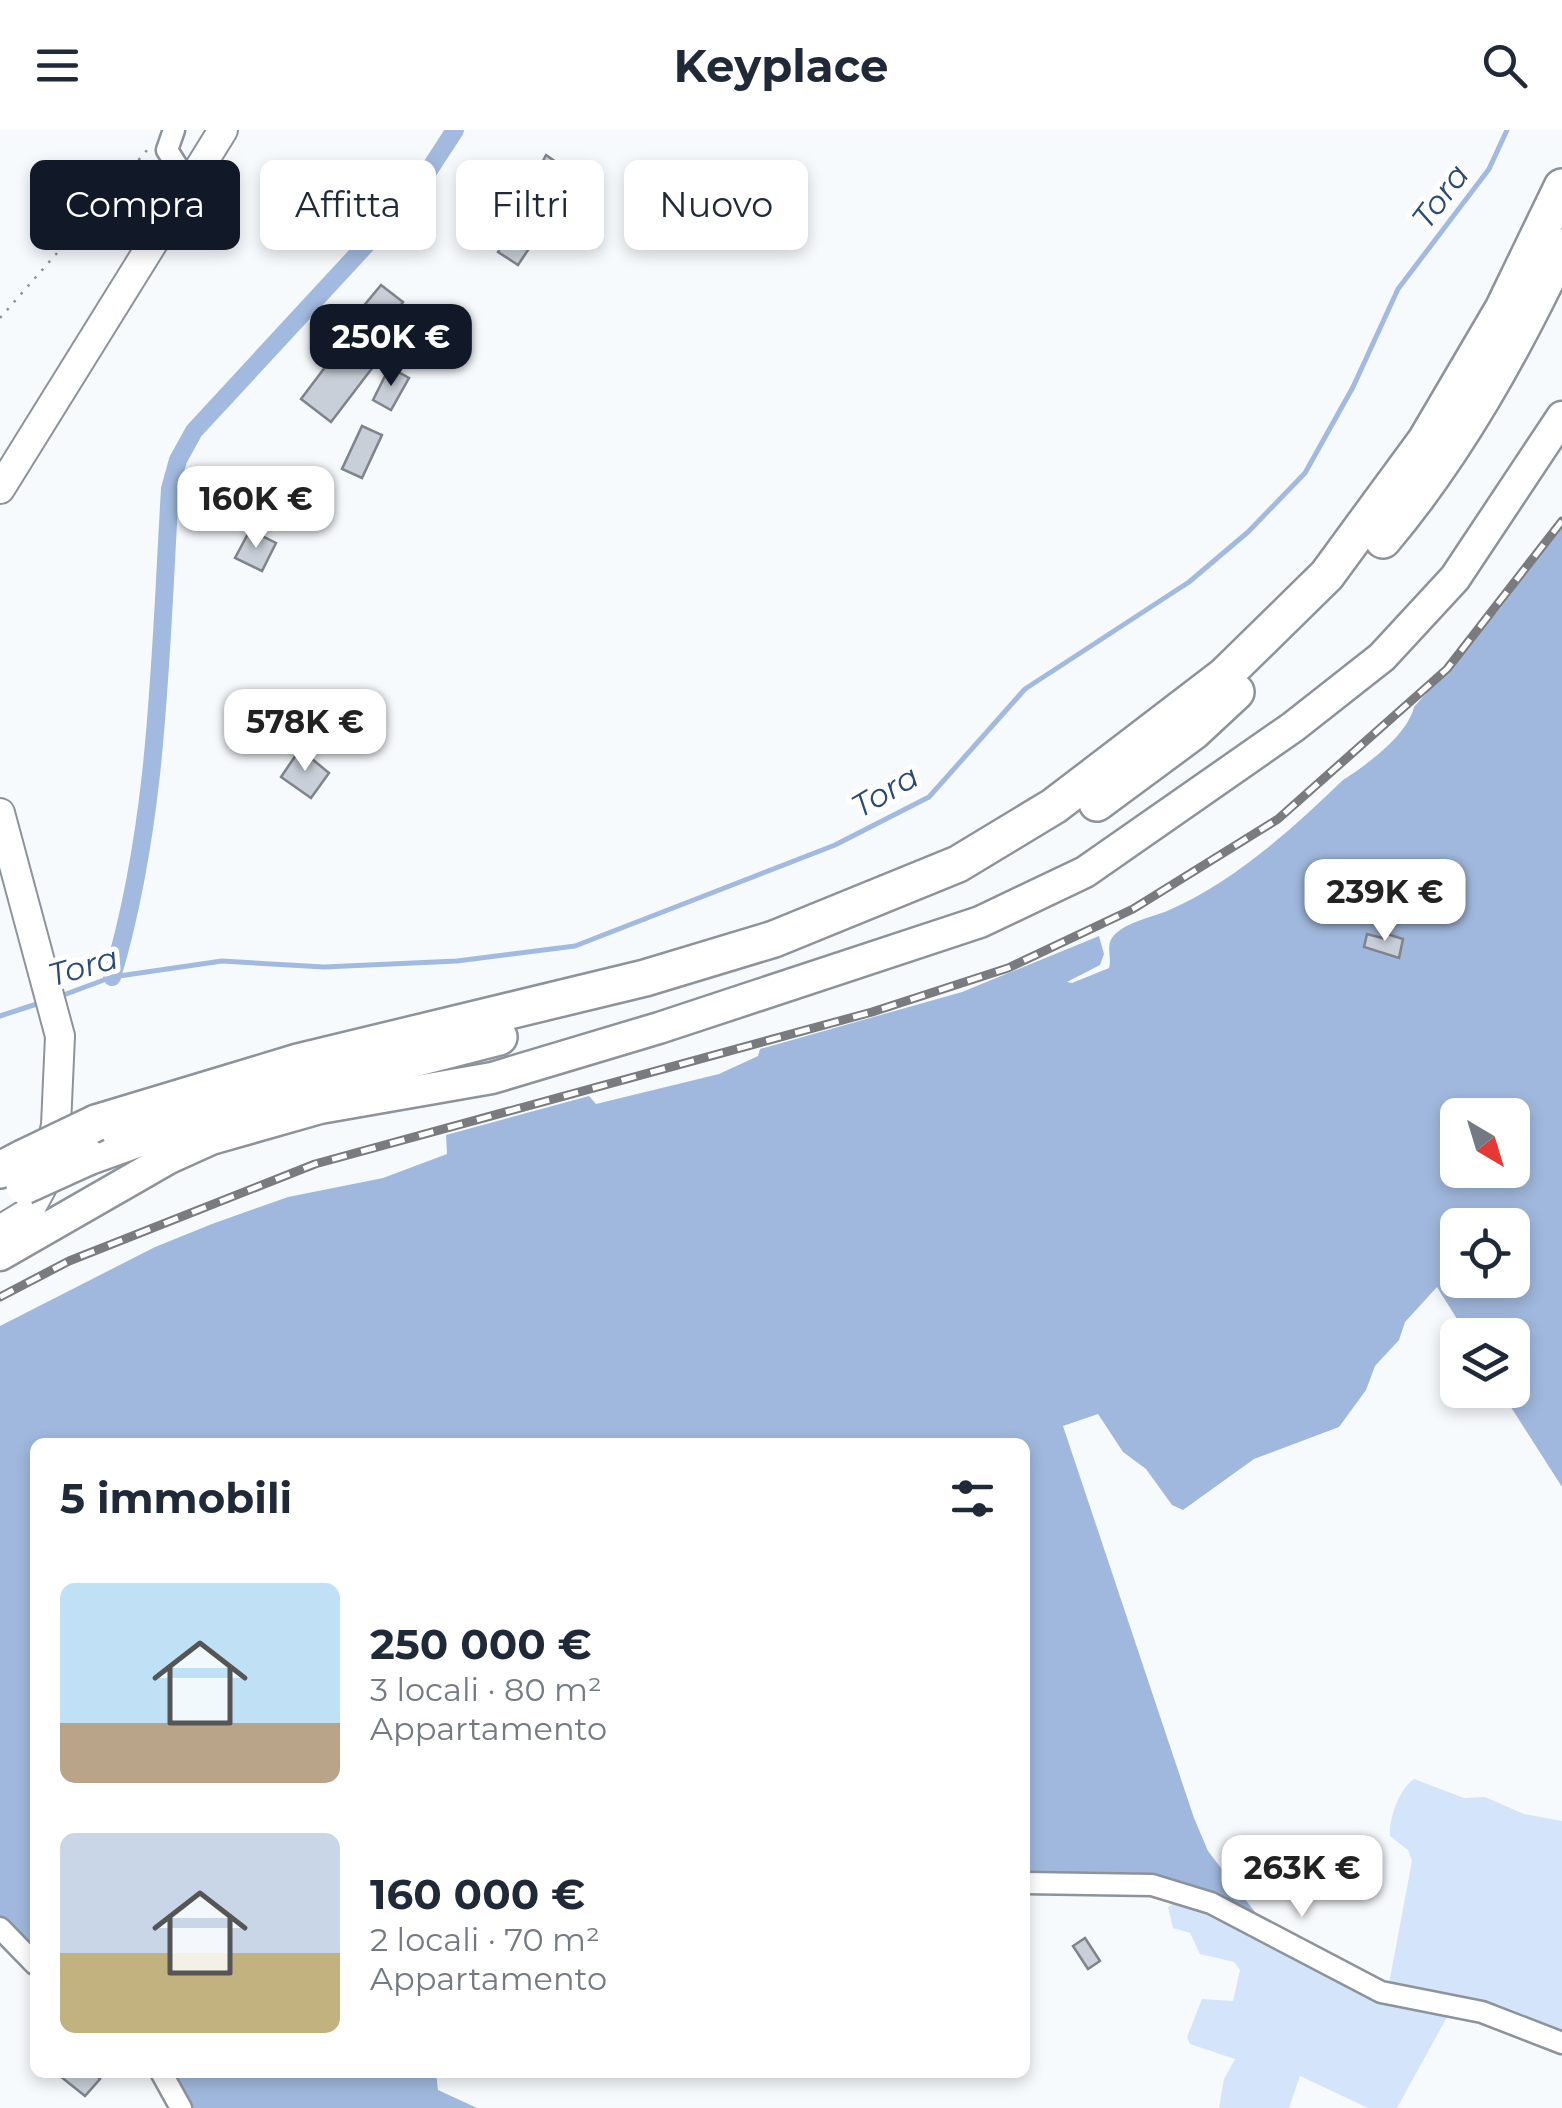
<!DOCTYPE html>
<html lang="it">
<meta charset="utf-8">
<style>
:root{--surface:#fff;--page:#f6f6f7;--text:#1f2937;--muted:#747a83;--accent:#111827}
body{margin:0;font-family:Montserrat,sans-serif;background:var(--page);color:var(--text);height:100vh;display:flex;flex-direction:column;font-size:38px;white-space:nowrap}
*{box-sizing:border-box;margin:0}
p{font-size:32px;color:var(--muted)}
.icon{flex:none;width:55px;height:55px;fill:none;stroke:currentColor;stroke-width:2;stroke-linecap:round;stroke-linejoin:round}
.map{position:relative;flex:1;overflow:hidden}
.drawer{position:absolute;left:30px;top:1308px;width:1000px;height:640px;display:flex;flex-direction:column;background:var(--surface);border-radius:15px;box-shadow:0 5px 15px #0003}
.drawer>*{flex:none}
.banner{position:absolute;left:30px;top:30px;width:1000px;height:90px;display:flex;gap:20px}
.needle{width:65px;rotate:142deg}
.controls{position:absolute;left:1440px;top:968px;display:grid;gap:20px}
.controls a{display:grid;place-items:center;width:90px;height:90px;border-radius:15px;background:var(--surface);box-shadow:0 5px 15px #0003;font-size:50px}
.price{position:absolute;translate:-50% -85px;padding:0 22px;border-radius:20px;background:#fff;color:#222;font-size:32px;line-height:65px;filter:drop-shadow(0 2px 5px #0008)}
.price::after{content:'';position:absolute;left:50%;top:60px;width:30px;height:22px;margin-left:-15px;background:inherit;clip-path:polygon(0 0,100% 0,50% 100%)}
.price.on{background:var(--accent);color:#fff}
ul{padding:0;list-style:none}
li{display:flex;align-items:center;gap:30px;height:250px;padding:0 30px}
li span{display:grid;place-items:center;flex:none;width:280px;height:200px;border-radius:15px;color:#555}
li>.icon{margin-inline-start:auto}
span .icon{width:120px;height:120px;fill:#fffc;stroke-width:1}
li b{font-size:42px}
h2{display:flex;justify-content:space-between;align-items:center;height:120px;padding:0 30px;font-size:42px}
.chip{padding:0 35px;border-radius:15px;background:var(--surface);box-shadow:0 5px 15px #0003;font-size:35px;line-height:90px}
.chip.on{background:var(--accent);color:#fff}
header{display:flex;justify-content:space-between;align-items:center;height:130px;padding:0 30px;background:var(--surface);font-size:45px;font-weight:700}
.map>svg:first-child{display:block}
.green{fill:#d4e4fb}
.forest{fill:#a0b8dd;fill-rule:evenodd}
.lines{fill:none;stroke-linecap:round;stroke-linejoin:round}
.stream{stroke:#a2badf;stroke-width:5}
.canal{stroke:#a2badf;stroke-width:18}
.building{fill:#c9cfd8;stroke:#7e848c;stroke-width:2.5}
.street-casing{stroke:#8d939b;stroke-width:25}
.secondary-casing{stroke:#8d939b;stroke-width:32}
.primary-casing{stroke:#8d939b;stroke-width:35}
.highway-casing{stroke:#8d939b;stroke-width:40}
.path{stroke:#8f9194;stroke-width:2.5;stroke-dasharray:2.5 8;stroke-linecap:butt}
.street{stroke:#fff;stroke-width:20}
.secondary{stroke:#fff;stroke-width:28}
.primary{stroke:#fff;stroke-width:30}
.highway{stroke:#fff;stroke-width:35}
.rail-casing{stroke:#797b7e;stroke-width:9}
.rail{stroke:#fff;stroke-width:5;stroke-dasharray:15;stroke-linecap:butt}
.highway-bridge-casing{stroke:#8d939b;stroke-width:40;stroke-linecap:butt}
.highway-bridge{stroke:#fff;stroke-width:35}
.labels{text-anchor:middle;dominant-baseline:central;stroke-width:10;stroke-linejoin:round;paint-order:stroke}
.water-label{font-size:32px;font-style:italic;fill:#294978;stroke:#fff}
</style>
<header><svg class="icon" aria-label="menu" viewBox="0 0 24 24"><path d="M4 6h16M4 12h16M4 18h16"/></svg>Keyplace<svg class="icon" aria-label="search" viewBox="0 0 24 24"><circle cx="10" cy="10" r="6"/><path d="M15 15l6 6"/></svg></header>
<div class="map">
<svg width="1562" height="1978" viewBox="0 0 1562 1978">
<rect width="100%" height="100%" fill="#f7fafd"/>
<g class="green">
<path d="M1414,1649L1464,1668L1485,1667L1524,1684L1562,1691V1908L1388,1859L1412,1731L1408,1720L1390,1706C1389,1688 1399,1659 1414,1649Z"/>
<polygon points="1180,1769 1247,1796 1380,1867 1452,1878 1397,1978 1368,1978 1300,1946 1289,1978 1219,1978 1224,1949 1235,1929 1190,1914 1187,1907 1202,1869 1233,1871 1240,1840 1234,1832 1200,1824 1190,1803 1173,1798 1168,1777"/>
</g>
<g class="forest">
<path d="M1562,397V1357L1500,1260H1512V1205H1467L1437,1157L1405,1192L1399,1210L1375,1236L1366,1260L1339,1297L1254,1329L1183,1380L1172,1375L1146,1339L1123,1322L1098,1284L1063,1296L1194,1688L1208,1721L1268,1799L1183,1763L1025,1751V1312H35V1829L0,1790V1196L155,1117L212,1094L288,1067L383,1048L447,1024L446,1005L589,966L596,974L719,944L758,926L760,919L962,862L1099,806L1104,824L1100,835L1067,852L1072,853L1109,838C1112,829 1106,816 1112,808C1122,793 1152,787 1167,781C1234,752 1291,700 1343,650C1366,635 1407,606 1414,577L1498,481ZM1458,985H1512V1040H1458ZM1458,1095H1512V1150H1458Z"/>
<polygon points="164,1943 436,1943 438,1960 477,1978 186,1978"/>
</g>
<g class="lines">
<g class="stream">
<polyline points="58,867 112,847 222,831 324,837 457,831 575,816 835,715 929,667 1025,559 1189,452 1248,402 1305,343 1353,257 1398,159 1489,39 1507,0"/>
<polyline points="0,886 43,872"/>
</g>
<path class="canal" d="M112,847C159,689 160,523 170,359L178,330L194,301L414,63L455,0"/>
</g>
<g class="building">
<polygon points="546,25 566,39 548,73 528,60"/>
<polygon points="517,86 540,102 518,135 498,122"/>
<polygon points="381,155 403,172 386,197 379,192 356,223 373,237 331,292 301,269 335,224 328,219"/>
<polygon points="444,176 460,189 435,222 419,209"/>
<polygon points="393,239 409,248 391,280 373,270 385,246 388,248"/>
<polygon points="362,296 382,305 362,348 342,339"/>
<polygon points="250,400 276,413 262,441 235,428"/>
<polygon points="300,619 329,643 311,668 281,647"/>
<polygon points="1384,803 1403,809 1399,828 1364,817 1367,804 1382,808"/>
<polygon points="1085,1808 1100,1831 1088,1839 1073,1816"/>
<polygon points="55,1942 93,1942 100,1949 85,1966"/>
</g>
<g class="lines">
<defs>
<g id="street">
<polyline points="174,0 167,20 189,55"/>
<polyline points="1025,1753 1152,1755 1211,1773 1381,1862 1482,1882 1562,1913"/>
<polyline points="0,1798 35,1834"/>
<polyline points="161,1942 181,1978"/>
</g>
<g id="secondary">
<polyline points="0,359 223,0"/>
<polyline points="0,683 60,906 56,995 42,1057 28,1083 0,1100"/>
</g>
<polyline id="primary" points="0,1125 169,1028 211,1009 320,978 492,948 659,898 980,792 1085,742 1293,597 1382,527 1455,448 1562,287"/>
<g id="highway">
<path d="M1383,410C1457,322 1513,220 1562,117"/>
<polyline points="1097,673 1193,602 1236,562"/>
<polyline points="96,993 298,932 645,848 774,809 958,734 1054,676 1224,546 1327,445 1426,310 1503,179 1562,57"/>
<polyline points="88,1027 227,977 499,907"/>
<polyline points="0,1040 23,1028"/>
</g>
</defs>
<use href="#street" class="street-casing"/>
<use href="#secondary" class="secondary-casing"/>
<use href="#primary" class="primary-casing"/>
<use href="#highway" class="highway-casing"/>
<polyline class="path" points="0,188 149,18"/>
<use href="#street" class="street"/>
<use href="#secondary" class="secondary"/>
<use href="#primary" class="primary"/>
<use href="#highway" class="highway"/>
<defs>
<polyline id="rail" points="0,1167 69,1131 315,1034 872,882 1008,838 1133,779 1278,689 1447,539 1562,391"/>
</defs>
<use href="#rail" class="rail-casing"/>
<use href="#rail" class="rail"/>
<defs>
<g id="highway-bridge">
<polyline points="23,1028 96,993"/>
<polyline points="24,1056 88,1027"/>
</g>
</defs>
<use href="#highway-bridge" class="highway-bridge-casing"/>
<use href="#highway-bridge" class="highway-bridge"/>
</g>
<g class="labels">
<g class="water-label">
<text transform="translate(1440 66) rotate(-53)">Tora</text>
<text transform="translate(885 661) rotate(-30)">Tora</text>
<text transform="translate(83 836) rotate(-16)">Tora</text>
</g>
</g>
</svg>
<div class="controls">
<a><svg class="needle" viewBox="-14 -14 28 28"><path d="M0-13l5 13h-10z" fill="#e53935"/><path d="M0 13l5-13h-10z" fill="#747a83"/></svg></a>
<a><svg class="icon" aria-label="locate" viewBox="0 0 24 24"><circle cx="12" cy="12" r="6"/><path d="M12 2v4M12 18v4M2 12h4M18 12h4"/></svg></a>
<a><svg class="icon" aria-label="layers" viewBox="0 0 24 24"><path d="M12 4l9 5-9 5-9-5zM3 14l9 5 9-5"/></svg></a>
</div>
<b class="price on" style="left:391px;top:259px">250K €</b>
<b class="price" style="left:256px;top:421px">160K €</b>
<b class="price" style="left:305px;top:644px">578K €</b>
<b class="price" style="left:1385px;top:814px">239K €</b>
<b class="price" style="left:1302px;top:1790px">263K €</b>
<div class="banner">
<a class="chip on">Compra</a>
<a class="chip">Affitta</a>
<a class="chip">Filtri</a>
<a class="chip">Nuovo</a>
</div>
<section class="drawer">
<h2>5 immobili<svg class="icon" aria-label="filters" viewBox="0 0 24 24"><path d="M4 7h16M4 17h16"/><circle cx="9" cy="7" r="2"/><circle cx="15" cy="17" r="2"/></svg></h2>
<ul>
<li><span style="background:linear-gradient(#bfe0f5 70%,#b9a48a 0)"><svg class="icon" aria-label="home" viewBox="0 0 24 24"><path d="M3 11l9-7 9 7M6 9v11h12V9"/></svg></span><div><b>250 000 €</b><p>3 locali · 80 m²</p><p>Appartamento</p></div></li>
<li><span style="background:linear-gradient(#c9d6e8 60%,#c2b280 0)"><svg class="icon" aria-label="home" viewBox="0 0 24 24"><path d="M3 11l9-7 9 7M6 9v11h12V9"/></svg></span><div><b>160 000 €</b><p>2 locali · 70 m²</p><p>Appartamento</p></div></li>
</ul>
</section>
</div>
